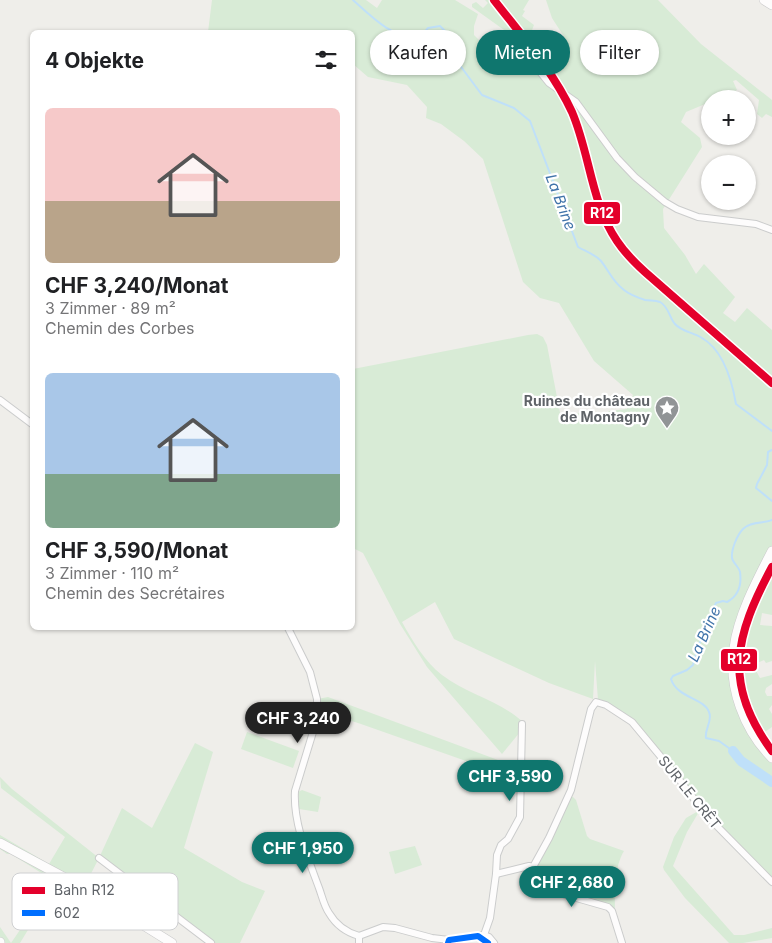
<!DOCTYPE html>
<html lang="de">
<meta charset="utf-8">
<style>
:root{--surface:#fff;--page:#f2f2f2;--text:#202124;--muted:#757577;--accent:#0f766e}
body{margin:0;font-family:Inter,sans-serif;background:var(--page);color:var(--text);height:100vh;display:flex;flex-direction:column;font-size:19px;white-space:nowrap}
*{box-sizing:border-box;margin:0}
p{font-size:16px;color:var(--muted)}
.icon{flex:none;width:28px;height:28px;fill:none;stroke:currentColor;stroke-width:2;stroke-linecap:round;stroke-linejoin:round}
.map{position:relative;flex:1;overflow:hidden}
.sheet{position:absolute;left:30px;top:30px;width:325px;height:600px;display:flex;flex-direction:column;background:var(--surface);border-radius:8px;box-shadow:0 1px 4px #0004}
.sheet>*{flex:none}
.guide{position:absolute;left:370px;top:30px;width:326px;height:45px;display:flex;gap:10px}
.fabs{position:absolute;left:701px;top:90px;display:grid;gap:10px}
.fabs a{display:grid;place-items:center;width:55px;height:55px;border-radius:50%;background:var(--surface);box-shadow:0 1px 4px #0004;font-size:25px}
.price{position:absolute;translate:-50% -42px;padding:0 11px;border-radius:18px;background:var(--accent);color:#fff;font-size:16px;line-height:32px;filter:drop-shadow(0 1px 2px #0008)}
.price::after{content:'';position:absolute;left:50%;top:30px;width:15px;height:11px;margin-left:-8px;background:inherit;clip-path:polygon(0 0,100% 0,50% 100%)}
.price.active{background:#222;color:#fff}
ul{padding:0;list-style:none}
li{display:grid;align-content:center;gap:10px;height:265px;padding:0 15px}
li span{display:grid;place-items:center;height:155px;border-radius:8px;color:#555}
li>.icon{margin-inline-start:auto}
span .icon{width:90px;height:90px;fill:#fffc;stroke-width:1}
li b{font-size:21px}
h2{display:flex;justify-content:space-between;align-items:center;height:60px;padding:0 15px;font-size:21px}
.chip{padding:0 18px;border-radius:22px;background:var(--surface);box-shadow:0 1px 4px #0004;font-size:18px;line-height:45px}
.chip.active{background:var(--accent);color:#fff}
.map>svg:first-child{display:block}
.green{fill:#d8ebd6}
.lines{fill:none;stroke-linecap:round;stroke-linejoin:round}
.stream{stroke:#bfe0f9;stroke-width:2}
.river{stroke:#bfe0f9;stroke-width:10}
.street-casing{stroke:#cbcccc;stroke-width:8}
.secondary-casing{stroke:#cacacb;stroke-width:10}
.street{stroke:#fdfcfc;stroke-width:6}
.secondary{stroke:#fdfcfc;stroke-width:9}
.bus-1-casing{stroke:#fff;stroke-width:10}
.bus-1{stroke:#006fff;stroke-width:6}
.rail-1-casing{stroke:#fff;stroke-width:11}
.rail-1{stroke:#e4002b;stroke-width:8}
.labels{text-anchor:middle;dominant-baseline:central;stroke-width:4.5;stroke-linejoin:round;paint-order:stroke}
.poi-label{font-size:14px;font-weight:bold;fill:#5f6368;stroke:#fff;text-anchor:end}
.street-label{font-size:14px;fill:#5f6368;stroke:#fff}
.water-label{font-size:15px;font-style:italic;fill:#4174aa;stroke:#fff}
.key{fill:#fff;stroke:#cfd0d2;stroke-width:1}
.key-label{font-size:14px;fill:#5f6368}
.line-badge{stroke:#fff;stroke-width:2}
.badge-label{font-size:14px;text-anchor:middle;font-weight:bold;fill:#fff}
</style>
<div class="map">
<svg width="772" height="943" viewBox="0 0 772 943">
<rect width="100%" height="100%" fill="#efeeea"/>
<g class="green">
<path d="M212,0H366L377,8L382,0H455L478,14L474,26V35L496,57L512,38L539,72L562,91L495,0H529L523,10L525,11L522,16L534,25C527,40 536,46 545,58L568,43L552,18L546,0H658L701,44L772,100V117L766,114L762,118L757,114L759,100L736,80L733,81L737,90L718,99H710V102L686,112L681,122L700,138L702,147L663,209L664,228L685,255L696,274L704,264L735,297L723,313L735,322L747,308L772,330V547L733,648L739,705L772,758V878L704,808L638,724C627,713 613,705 598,700L595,661L593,699L549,683L454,639L435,602L402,622C412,640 425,662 442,675C467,694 500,701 523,722L520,732L502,754L427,667L400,624L363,553L353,548V369L528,335L537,334L543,337L547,345L561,418L586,411L594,417L610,411L627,409L633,395L594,361L559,303L540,298L523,282L483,159L464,141L441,124L426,118L427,107L407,85L368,77L353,64L352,32H208Z"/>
<polygon points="485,0 491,0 558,88 549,82 511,35 472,7 472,4 476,2 483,8 488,3"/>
<path d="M772,571V615L762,613L760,625L772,626V661L766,663L764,660L753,665L760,678L772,675V684L766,688L765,692L767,696H772V705L769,709L772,714V727L762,734C726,670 739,633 772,571Z"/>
<polygon points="328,697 498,760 489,771 483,767 361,724 317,710 317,699"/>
<polygon points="247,732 299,751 293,768 241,749"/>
<polygon points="195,743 213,752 184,848 242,882 265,891 240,943 212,943 99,858 80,895 62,886 11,854 7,854 0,849 0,835 49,864 65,837 1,788 0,777 12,789 99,858 122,808 152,828"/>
<polygon points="302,790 321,797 318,812 299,809 298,792"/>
<path d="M570,797H573L576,800L587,836L590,839L624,851C614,867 615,893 615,912L573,897L542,882L535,865Z"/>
<polygon points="700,810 687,832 673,866 734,935 744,935 772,928 772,938 743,943 729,943 685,898 664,870 663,867 674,837 686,818"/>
<polygon points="415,846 422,865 395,874 389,852"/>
<polygon points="42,898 43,901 40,910 20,943 0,943 0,927 11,943"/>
</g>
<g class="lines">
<g class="stream">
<path d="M353,0C373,18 391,37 419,39L428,28L440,26L449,35L453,56L482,95L514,108L530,121L578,247C585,251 596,255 601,261C610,272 611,280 624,290C630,295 639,298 645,300C650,301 655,300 660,302C669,307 669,317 675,324C682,332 693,332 702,338C723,350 732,381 736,404L772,431"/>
<polyline points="772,450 768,452 767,465 757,484 756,488 772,501"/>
<path d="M733,751L719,741L706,738C704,730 713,721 709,712C704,698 677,698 671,679L673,676L687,670L693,665L699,644L710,623L711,613L716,603L723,601L727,602C738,596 742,586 740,572C739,567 733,563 732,558C731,550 737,535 743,529C751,521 763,524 772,520"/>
</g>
<polyline class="river" points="733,751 741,761 772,782"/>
<defs>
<g id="street">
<polyline points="511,36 549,83 576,102 617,158 635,177 665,202 677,209 698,217 756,224 772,230"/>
<polyline points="0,400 32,424"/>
<path d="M288,628L310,672L317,699V715L313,732L295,791C293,823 308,858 319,888C322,896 324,906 329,913C336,925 345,932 359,936V943"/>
<polyline points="99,858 211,943"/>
<polyline points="533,867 541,882 559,893 608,907 612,911 622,943"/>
<polyline points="496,874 529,866 533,867 549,838 571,790 591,709 596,702 606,705 632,722 671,769 708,817 772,882"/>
<polyline points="484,935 490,918 496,874 497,855 501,845 508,839 520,817 522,724"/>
<polyline points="484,935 489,937 494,943"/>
<polyline points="359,936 383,927 395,928 432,938 449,940 484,935"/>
</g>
<g id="secondary">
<polyline points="764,0 772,5"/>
<path d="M772,551C757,580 738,616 734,648C728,687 744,730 772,758"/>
<polyline points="0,843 82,887 172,943"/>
<polyline points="0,942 0,943"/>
</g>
</defs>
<use href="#street" class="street-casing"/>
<use href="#secondary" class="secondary-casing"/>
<use href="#street" class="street"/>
<use href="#secondary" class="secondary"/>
<defs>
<polyline id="bus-1" points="448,943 449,940 478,936 488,943"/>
</defs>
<use href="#bus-1" class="bus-1-casing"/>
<use href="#bus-1" class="bus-1"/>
<defs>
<g id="rail-1">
<path d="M494,0C522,36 553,71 572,112C590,154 591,203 617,241C625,253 635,263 645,272L772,383"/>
<path d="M772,567C735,636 722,684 772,751"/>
</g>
</defs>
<use href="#rail-1" class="rail-1-casing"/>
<use href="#rail-1" class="rail-1"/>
</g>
<defs>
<symbol id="sight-pin" viewBox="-11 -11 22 30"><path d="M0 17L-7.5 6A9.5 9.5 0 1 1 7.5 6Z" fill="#919496" stroke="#fff"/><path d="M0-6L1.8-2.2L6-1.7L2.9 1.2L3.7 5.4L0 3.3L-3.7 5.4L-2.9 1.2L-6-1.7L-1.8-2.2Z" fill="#fff"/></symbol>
</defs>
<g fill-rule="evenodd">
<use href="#sight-pin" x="653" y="394" width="28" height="38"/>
</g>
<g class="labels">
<g class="poi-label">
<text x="650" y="400">Ruines du château<tspan x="650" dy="16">de Montagny</tspan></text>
</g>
<g class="street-label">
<text transform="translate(690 792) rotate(51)">SUR LE CRÊT</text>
</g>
<g class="water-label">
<text transform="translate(561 202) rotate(69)">La Brine</text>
<text transform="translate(704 634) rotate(-66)">La Brine</text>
</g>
</g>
<rect x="12" y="873" width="166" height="57" rx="8" class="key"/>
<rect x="22" y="887" width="23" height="7" fill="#e4002b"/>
<rect x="22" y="910" width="23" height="6" fill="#006fff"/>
<g class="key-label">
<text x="54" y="895">Bahn R12</text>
<text x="54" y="918">602</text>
</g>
<g class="line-badge">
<rect x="583" y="201" width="38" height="24" rx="5" fill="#e4002b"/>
<rect x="720" y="648" width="38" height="24" rx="5" fill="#e4002b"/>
</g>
<g class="badge-label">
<text x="602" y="218">R12</text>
<text x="739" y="664">R12</text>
</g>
</svg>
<div class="fabs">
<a>+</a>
<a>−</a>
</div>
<b class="price active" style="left:298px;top:744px">CHF 3,240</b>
<b class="price" style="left:510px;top:802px">CHF 3,590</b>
<b class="price" style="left:303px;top:874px">CHF 1,950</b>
<b class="price" style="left:572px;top:908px">CHF 2,680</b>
<div class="guide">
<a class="chip">Kaufen</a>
<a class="chip active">Mieten</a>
<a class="chip">Filter</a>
</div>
<section class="sheet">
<h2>4 Objekte<svg class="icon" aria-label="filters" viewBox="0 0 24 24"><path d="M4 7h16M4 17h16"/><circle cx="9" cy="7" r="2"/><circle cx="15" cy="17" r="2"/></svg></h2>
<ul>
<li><span style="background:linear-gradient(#f6c9c9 60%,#b9a48a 0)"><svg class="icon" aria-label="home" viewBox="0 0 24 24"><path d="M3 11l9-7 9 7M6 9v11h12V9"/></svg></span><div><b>CHF 3,240/Monat</b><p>3 Zimmer · 89 m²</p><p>Chemin des Corbes</p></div></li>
<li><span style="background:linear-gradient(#a9c7e8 65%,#7fa58c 0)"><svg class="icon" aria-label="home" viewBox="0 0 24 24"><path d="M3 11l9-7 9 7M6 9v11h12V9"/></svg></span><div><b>CHF 3,590/Monat</b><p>3 Zimmer · 110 m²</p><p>Chemin des Secrétaires</p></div></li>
</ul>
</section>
</div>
